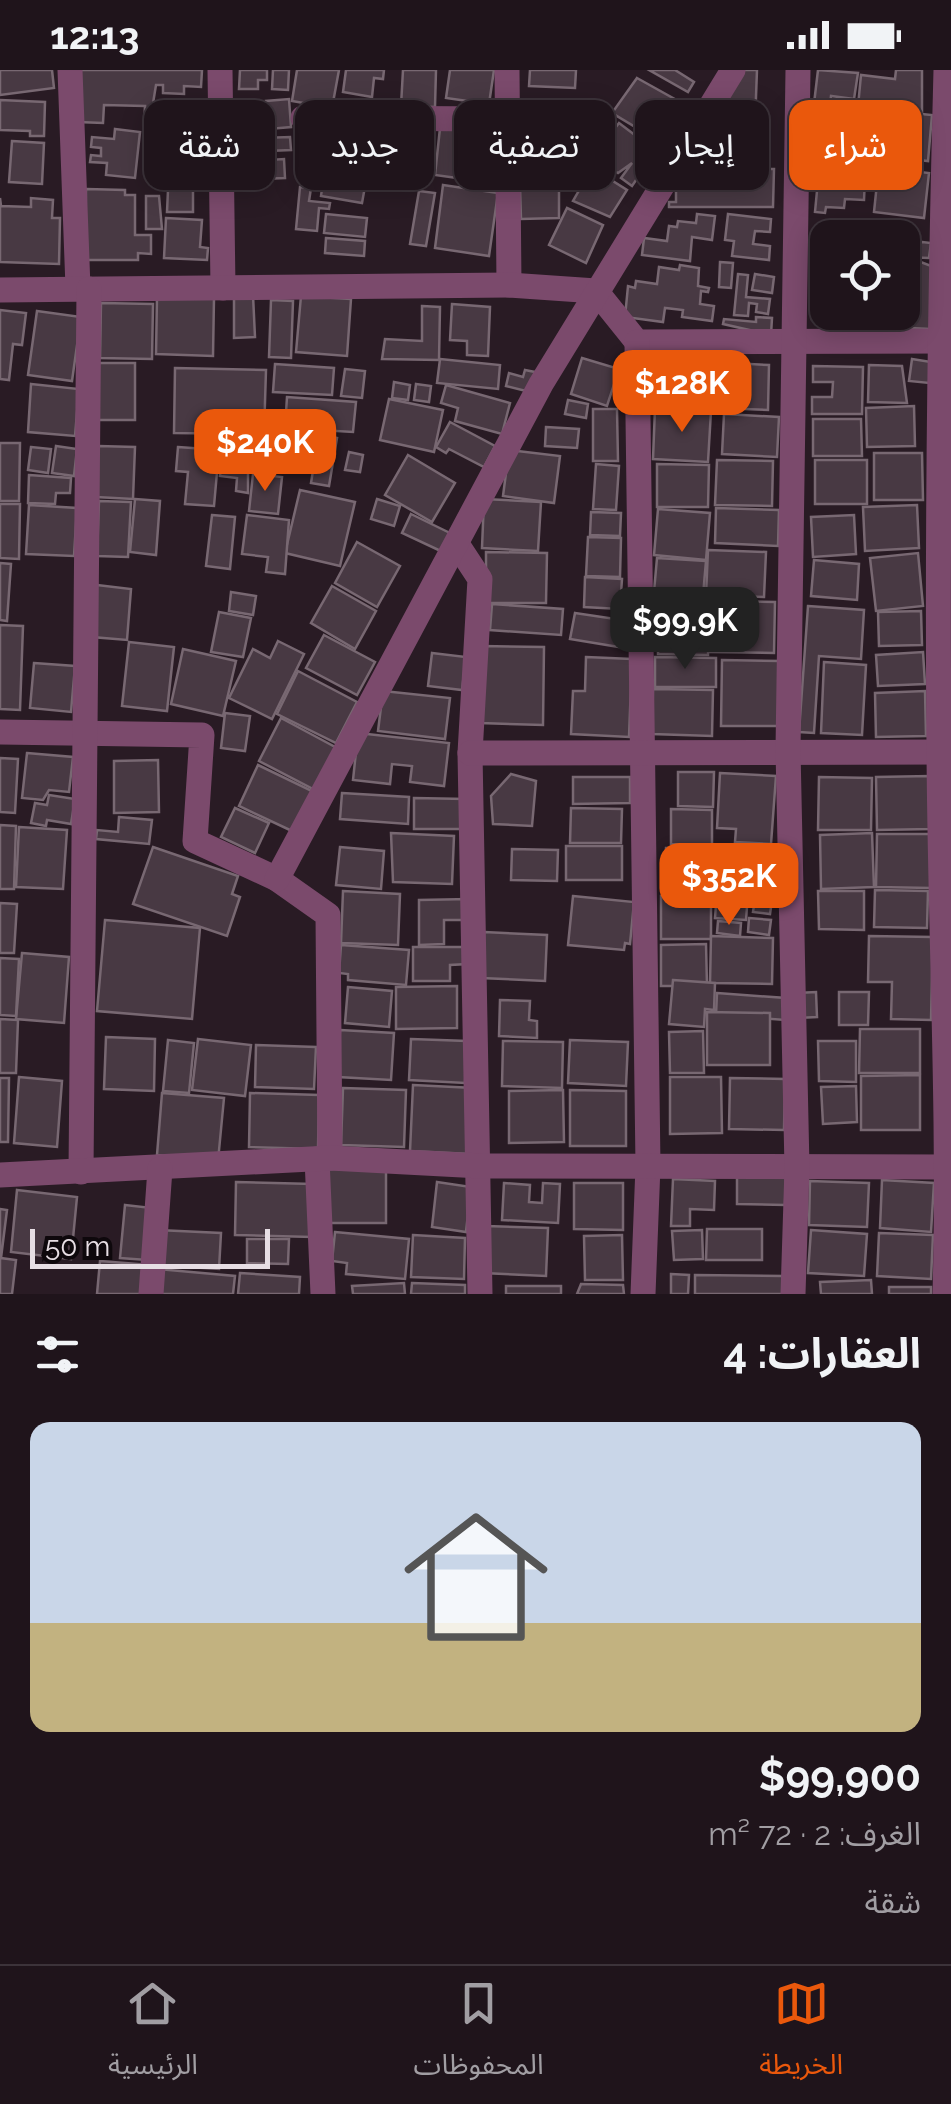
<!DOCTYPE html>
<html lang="ar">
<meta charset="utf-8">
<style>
:root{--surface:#1f141b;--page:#2c2128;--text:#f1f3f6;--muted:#a19ea3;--line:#3c333a;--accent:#ea580c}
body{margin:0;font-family:Raleway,"Noto Sans Arabic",sans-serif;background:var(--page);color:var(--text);direction:rtl;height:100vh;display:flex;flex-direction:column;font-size:38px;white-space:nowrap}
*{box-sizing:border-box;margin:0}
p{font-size:32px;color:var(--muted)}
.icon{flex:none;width:55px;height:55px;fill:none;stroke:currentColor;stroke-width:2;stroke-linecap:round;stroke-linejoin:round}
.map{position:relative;height:1224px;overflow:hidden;direction:ltr}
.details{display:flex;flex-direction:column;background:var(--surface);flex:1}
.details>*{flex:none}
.top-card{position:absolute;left:30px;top:30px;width:892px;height:90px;direction:rtl;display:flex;gap:20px}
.controls{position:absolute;left:810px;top:150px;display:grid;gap:20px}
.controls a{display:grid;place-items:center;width:110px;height:110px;border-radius:20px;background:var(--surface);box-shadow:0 5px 25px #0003,0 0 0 2px var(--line);font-size:50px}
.scale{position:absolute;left:30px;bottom:25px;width:240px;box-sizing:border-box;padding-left:10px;border:5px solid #e7dee4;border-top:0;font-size:28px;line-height:35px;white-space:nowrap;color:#e7dee4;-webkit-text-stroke:8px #0e080c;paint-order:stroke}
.price{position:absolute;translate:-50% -85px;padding:0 22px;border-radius:20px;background:var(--accent);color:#fff;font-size:32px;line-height:65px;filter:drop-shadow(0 2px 5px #0008)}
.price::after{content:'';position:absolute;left:50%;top:60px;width:30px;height:22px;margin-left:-15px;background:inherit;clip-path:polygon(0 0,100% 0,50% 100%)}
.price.selected{background:#222;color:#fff}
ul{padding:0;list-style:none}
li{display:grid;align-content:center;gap:20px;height:530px;padding:0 30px}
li+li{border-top:2px solid var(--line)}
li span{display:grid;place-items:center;height:310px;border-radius:20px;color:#555}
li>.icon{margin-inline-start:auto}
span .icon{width:180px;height:180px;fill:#fffc;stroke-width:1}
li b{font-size:42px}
h2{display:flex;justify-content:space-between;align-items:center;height:120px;padding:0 30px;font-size:42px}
.chip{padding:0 35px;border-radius:20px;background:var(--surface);box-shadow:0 5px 25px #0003,0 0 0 2px var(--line);font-size:35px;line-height:90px}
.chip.selected{background:var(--accent);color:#fff}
.status{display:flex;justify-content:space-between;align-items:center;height:70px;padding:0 50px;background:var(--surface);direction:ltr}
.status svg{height:28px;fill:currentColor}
.dock{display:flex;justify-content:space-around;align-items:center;height:140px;border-top:2px solid var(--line);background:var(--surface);font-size:28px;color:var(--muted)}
.dock a{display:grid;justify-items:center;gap:5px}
.dock .selected{color:var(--accent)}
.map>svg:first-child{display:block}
.building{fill:#483943;stroke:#786872;stroke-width:2.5}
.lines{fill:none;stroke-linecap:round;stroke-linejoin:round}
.minor{stroke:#7b4a6c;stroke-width:25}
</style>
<div class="status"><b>12:13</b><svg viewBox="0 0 49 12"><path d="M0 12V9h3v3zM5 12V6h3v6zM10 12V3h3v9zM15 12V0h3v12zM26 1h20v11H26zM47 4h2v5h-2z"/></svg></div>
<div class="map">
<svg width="951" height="1224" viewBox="0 0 951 1224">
<rect width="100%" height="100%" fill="#291b24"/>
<g class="building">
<polygon points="0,0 52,0 54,18 0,25"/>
<polygon points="80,0 202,0 201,17 184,16 184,24 163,23 163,15 156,15 149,58 144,57 145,36 104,35 103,53 78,52"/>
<polygon points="240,0 267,0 267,10 258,10 258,19 239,19"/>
<polygon points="273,0 289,0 288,20 272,19"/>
<polygon points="297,0 339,0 332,38 292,31"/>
<polygon points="346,0 384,0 383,9 374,8 372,27 343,22"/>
<polygon points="403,0 436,0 435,37 401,36"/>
<polygon points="450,0 494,0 489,34 446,28"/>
<polygon points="530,0 576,0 575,18 529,16"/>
<polygon points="649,0 675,0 694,12 688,22"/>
<polygon points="741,0 757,0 754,80 694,82"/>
<polygon points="818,0 858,3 854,29 831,26 829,44 813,42"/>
<polygon points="896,0 922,0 922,44 932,45 928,91 873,85 877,49 857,47 861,5 895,9"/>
<polygon points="637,8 680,32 657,70 612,43"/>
<polygon points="289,29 291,57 269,59 266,31"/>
<polygon points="0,30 45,32 44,66 30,66 30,61 0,60"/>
<polygon points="180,30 202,32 199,61 205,62 204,73 176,70 177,63 159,62 161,36 180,37"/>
<polygon points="528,30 573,36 569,72 524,67"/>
<polygon points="580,32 595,33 594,71 578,71"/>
<polygon points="815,45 851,50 850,56 870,59 864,105 848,103 850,92 820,91 821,84 810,82"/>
<polygon points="240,48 262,51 260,63 239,60"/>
<polygon points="619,53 656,81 632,116 621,108 632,93 618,103 592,88"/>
<polygon points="440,58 485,64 479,111 435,105"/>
<polygon points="115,59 140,62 135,108 106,105 107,93 90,92 91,85 101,86 101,78 91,77 92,67 114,69"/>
<polygon points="346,64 386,66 385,105 344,103"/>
<polygon points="290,67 291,80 268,81 269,90 284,89 285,108 236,110 235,69"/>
<polygon points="412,68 430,71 426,105 408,102"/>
<polygon points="12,71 44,73 42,114 9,112"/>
<polygon points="184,76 204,79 200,110 180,107 179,118 153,114 156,89 162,90 163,84 182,91"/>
<polygon points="530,76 579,80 577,107 548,104 548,113 526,111"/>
<polygon points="868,89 897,93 892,96 890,109 866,106"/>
<polygon points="326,90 338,92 335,111 366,111 362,133 321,126"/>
<polygon points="592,98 627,120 610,147 573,131"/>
<polygon points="694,99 774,99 773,137 669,137 669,132 676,132 676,118 694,118"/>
<polygon points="895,99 929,103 924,148 874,142 877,113 894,114"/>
<polygon points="819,100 865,108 864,130 845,129 844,138 826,137 825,143 815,142"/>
<polygon points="443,115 498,123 489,186 435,178"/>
<polygon points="300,117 311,118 309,131 330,133 329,139 319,138 317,161 296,159"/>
<polygon points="520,117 559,117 559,148 521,149"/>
<polygon points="86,119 125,120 125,125 135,125 135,165 151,165 151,184 138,183 138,190 85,190"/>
<polygon points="168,120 193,120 193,142 167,142"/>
<polygon points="419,121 435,123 426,176 410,174"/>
<polygon points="146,126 159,126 162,159 146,159"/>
<polygon points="0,128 1,136 31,137 31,128 53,130 52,148 60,148 59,194 0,192"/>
<polygon points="567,138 603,155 586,193 549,175"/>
<polygon points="326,144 367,148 365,167 324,163"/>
<polygon points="697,144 715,146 712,170 692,167 690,191 642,185 644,168 667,171 669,156 677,157 678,151 696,153"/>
<polygon points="728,144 771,149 770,162 755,161 753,174 770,176 769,190 732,186 734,171 725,170"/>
<polygon points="166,148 202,150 200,177 208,178 207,190 164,188"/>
<circle cx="822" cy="166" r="9"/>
<polygon points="326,168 365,171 364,186 325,183"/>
<polygon points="922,172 931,173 929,188 902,187 902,173"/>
<polygon points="918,191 934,197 930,259 871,256 871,242 902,242 902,195 918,196"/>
<polygon points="720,192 733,193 731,218 719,217"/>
<polygon points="816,192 828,193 828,242 865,242 865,244 844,243 843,251 812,249"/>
<polygon points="680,195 699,198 698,216 709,218 708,222 701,221 700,234 714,236 712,251 682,247 683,240 665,238 663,252 625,247 628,216 635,218 636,211 657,214 659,197 679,200"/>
<polygon points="738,204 748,205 746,227 770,229 768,244 756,242 757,234 749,233 748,246 734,245"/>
<polygon points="755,204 774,207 772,223 752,220"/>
<polygon points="234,225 253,225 255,267 234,268"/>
<polygon points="301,226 351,229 347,286 296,282"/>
<polygon points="157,227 214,228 213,286 156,284"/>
<polygon points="271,230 293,231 291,288 269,287"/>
<polygon points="101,233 153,234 152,289 100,288"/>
<polygon points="452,234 490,237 488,286 467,285 467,271 450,270"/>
<polygon points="422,236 440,237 439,290 382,289 385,269 422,271"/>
<polygon points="0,240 26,243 22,275 13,274 9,310 0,309"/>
<polygon points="37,241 81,247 72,311 28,305"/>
<polygon points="756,247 772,248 771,265 723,254 724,249 756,252"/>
<polygon points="582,288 619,299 607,336 571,324"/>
<polygon points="440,289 500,295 498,319 437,313"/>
<polygon points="912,289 931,292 929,313 909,311"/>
<polygon points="692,291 769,295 768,340 690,337"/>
<rect x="92" y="293" width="43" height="57"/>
<polygon points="275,294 334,298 332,325 273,322"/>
<polygon points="869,295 902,296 907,333 868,332"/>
<polygon points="813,296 863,297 862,344 812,344 812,327 832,327 833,312 813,312"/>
<polygon points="175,298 266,300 264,364 174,363"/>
<polygon points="345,299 365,301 362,328 341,326"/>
<polygon points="525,300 535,302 530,322 506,316 509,303 523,307"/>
<polygon points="394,312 410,315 408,330 392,328"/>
<polygon points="31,314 79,319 75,366 28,362"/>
<polygon points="416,314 431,316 429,332 414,330"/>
<polygon points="446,315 510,333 502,364 455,351 458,338 441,333"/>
<polygon points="287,327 356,332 353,362 285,358"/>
<polygon points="389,329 443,340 434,382 380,370"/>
<polygon points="568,330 588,334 586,348 565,344"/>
<polygon points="914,336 915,376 867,377 866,338"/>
<polygon points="655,338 711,341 708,392 653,389"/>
<polygon points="593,339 617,339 618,391 593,391"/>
<polygon points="724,344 779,347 777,387 722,384"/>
<polygon points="813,349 861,349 862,386 813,386"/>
<polygon points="450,352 495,376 484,397 449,379 446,383 436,377"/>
<polygon points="546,357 579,359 577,378 545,376"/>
<polygon points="319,364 337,368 329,416 311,413"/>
<polygon points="0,373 20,373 19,431 0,431"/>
<polygon points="56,376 77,379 74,406 52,403"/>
<polygon points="98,376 135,377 133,429 96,427"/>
<polygon points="31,377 51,379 48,403 28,400"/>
<polygon points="178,377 219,380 214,436 185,434 188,402 176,401"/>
<polygon points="254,377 273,379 270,403 251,401"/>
<polygon points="509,380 560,386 554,433 503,426"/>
<polygon points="223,381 248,385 248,423 236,421 237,408 220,406"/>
<polygon points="349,382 363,385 360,402 345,400"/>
<polygon points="874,383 922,383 923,430 874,430"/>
<polygon points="408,385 455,413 432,452 385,425"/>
<polygon points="717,390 773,391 772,436 715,435"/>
<rect x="815" y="390" width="52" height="44"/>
<polygon points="596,394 619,396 616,440 593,439"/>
<polygon points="657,394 709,395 708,437 657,437"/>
<polygon points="253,404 282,407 278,444 249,441"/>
<polygon points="29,405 71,408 70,423 56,423 55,434 28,433"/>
<polygon points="300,420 355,432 340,496 285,483"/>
<polygon points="135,429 160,431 156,485 130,482"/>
<polygon points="377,429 400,436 394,456 371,449"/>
<polygon points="484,429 541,432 538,481 482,478"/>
<polygon points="99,431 131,432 128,487 97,486"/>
<polygon points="0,434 20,434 19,489 0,488"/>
<polygon points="29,435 77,438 74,486 26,484"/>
<polygon points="917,435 919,478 865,481 863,437"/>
<polygon points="716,438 779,440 778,476 715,473"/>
<polygon points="658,439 710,443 706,490 654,485"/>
<polygon points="591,442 621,443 620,466 590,465"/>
<polygon points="411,444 454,465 445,483 402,463"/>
<polygon points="212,445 235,447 230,499 206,496"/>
<polygon points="247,445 289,450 285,504 266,502 268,487 242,484"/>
<polygon points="854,445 856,484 813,487 811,447"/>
<polygon points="588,467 621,468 620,507 586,506"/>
<polygon points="357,472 400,496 377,537 335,513"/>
<polygon points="708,480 766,482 764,527 706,525"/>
<polygon points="486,482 547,483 546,533 486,533"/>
<polygon points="918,483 923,536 876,541 870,488"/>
<polygon points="657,488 706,491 702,537 653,533"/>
<polygon points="814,490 859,494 857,530 811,526"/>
<polygon points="0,493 11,494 7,551 0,550"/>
<polygon points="585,507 622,509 620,539 584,537"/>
<polygon points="97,515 131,519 127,570 92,567"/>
<polygon points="332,516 376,541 355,579 311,553"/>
<polygon points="231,522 256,526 253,545 229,541"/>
<polygon points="710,531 775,532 774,583 709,582"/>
<polygon points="492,534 563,539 561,565 490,560"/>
<polygon points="808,536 864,540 861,589 819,586 814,663 799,662"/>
<polygon points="921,541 922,575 879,576 878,542"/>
<polygon points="219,542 251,548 243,587 211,582"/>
<polygon points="575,543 629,551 625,578 570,569"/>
<polygon points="658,543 709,543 708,585 658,584"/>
<polygon points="0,555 23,556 20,640 0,639"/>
<polygon points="324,565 375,592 357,625 306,598"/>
<polygon points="278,571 304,584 272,649 229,628 253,579 270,588"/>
<polygon points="129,572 174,577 167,641 122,636"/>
<polygon points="481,576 544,577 543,655 480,653"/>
<polygon points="183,579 236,591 223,646 171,634"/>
<polygon points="923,582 925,614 878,616 876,585"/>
<polygon points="432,583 466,587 462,620 428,616"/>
<polygon points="586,587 632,589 629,667 571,664 573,621 585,621"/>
<polygon points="655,587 716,588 716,617 655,617"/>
<polygon points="722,590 781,591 780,656 721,656"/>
<polygon points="824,592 866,595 862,665 821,663"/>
<polygon points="34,593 75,596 71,642 30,638"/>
<polygon points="298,601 357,632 336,673 277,644"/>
<polygon points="653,619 713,620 712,666 652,664"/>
<polygon points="383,621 450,628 445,669 378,661"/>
<polygon points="925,621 926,666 876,667 875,623"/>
<polygon points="225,643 250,646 245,681 221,678"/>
<polygon points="281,648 337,678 315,720 259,691"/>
<polygon points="358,663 449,673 444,716 410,712 412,696 392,694 390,714 353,710"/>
<polygon points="27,683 73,687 69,722 49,720 43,730 22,728"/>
<polygon points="0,688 18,689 15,743 0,742"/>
<polygon points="158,690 159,742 114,743 114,691"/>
<polygon points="258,695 312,721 292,761 239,736"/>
<polygon points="678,702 714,702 713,737 678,736"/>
<polygon points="720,703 776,706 771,774 735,772 736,759 717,758"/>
<polygon points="511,704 536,711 532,756 493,754 491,726"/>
<polygon points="930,706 931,759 877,760 876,707"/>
<polygon points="573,707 630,707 630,733 573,734"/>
<polygon points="819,707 872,708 871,760 818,760"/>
<polygon points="342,723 409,727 408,754 340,749"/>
<polygon points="49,725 75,729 71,754 47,750 46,756 31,753 35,733 47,735"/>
<polygon points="414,728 466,729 466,759 414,759"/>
<polygon points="235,738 269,753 255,783 221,767"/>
<polygon points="571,738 622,739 621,773 570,773"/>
<polygon points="671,739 712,740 712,775 671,774"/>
<polygon points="119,747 152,750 149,774 96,769 97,760 118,762"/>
<polygon points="0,755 16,756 14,819 0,819"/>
<polygon points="19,757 67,760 63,819 16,817"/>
<polygon points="391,763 454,766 452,814 393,812"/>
<polygon points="872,763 874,817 821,819 820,765"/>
<polygon points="877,764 932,764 931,818 876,817"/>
<rect x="566" y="776" width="56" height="34"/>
<polygon points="153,777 238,806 232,824 240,827 227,866 133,834"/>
<polygon points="340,777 384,781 381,819 336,815"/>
<polygon points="666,778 717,780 715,823 664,821"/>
<polygon points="512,779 558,780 557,811 511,810"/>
<polygon points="724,785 774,786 774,818 723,818"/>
<polygon points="875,820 928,821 927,858 874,857"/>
<polygon points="343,821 400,824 398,875 341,873"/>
<polygon points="818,821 864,821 864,860 819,859"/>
<polygon points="717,822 748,824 746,850 715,848"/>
<polygon points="756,822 773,824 770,844 753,842"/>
<polygon points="573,826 634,832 630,874 625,873 624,880 568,875"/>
<rect x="661" y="826" width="50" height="43"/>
<polygon points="469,829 469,850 444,850 444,874 419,875 419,830"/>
<polygon points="0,833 17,834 14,883 0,883"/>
<polygon points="749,848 771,850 769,865 748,862"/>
<polygon points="105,850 200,858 192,949 97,941"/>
<polygon points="718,851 741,853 740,866 717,863"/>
<polygon points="484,862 547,865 545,911 481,908"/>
<polygon points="711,866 773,868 772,914 710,913"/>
<polygon points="869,866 933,867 931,950 891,949 892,912 868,912"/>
<polygon points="706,874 707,916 661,916 661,875"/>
<polygon points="341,875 409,880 406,915 348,910 348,904 339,903"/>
<polygon points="413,877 468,877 468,894 450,895 450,911 413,911"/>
<polygon points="22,883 69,887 64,953 16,949"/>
<polygon points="0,888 19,889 16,946 0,945"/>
<polygon points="673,910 715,913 714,940 705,939 704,957 669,954"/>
<polygon points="457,916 457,958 396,959 396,917"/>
<polygon points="348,917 392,921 389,957 345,953"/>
<polygon points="816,922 817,947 798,948 797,923"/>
<polygon points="839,922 869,922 868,955 839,955"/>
<polygon points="717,923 786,928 785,950 716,945"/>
<polygon points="500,930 530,931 529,950 537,951 537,968 499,966"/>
<polygon points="707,942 770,943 770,995 707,995"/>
<polygon points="0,949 18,950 16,1003 0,1003"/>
<polygon points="860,959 920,959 920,1003 859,1003"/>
<polygon points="340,960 394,963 391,1010 338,1007"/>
<polygon points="703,961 704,1003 670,1003 669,962"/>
<polygon points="106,967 155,969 154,1021 104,1019"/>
<polygon points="198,969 251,975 245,1026 192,1020"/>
<polygon points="411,969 467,971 465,1013 409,1010"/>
<polygon points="168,970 194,973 189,1023 163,1021"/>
<polygon points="570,970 628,972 626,1016 568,1013"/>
<polygon points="503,971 563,972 562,1018 502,1016"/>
<polygon points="818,971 856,971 856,1012 819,1011"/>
<polygon points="256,975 316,977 314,1019 255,1017"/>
<polygon points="920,1005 920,1060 861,1060 861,1006"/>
<polygon points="19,1007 62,1011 57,1077 14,1073"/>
<polygon points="670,1007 721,1007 722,1063 670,1064"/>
<polygon points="0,1008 9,1008 8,1072 0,1072"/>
<polygon points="730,1008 785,1009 784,1060 729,1059"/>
<polygon points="413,1015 474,1018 471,1084 410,1081"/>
<polygon points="856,1016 857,1052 823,1054 821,1017"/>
<polygon points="343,1018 406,1020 404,1077 341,1075"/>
<polygon points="563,1020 564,1072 509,1073 509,1021"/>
<polygon points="570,1020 626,1021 626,1076 570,1076"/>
<polygon points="162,1023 224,1028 218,1091 157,1085"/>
<polygon points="250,1023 319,1025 318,1079 249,1077"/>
<rect x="323" y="1099" width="63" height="54"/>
<polygon points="737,1101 786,1102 785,1135 737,1134"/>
<polygon points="673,1109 715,1111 714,1140 690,1139 690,1156 671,1156"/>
<polygon points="882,1110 934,1113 931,1162 880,1158"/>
<polygon points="810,1111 869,1113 867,1157 809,1155"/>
<polygon points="236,1112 313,1114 312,1167 235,1165"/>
<polygon points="437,1112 471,1117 466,1162 432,1157"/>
<polygon points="504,1113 530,1115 529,1132 542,1133 543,1113 560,1114 558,1153 502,1150"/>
<polygon points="574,1113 623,1113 623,1160 574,1159"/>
<polygon points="17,1120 77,1127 71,1189 11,1182"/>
<polygon points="125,1135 152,1138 147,1190 120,1188"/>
<polygon points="0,1139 7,1140 1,1188 16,1190 12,1224 0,1224"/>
<polygon points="485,1156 548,1158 546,1206 483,1203"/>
<polygon points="707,1159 762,1159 762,1190 706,1190"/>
<polygon points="158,1160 221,1163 219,1199 156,1195"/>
<polygon points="702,1160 703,1189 674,1190 672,1161"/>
<polygon points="811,1160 867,1164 864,1206 808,1203"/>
<polygon points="335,1162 409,1169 405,1209 346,1204 347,1193 332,1191"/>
<polygon points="879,1163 933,1165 931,1209 877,1206"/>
<polygon points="413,1165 465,1168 464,1209 411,1207"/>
<polygon points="622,1165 623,1210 585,1210 584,1166"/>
<polygon points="247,1169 289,1169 288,1194 247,1193"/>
<polygon points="100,1191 149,1195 146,1224 97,1224"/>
<polygon points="158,1199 235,1206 233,1224 156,1224"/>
<polygon points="240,1203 300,1207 299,1224 238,1224"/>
<polygon points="671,1204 689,1205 688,1224 671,1224"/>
<polygon points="695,1205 783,1206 783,1224 695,1224"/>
<polygon points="871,1210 872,1224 821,1224 820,1212"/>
<polygon points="404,1213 405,1224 353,1224 352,1216"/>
<polygon points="412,1213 465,1215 465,1224 411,1224"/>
<polygon points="581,1214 623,1215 624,1224 577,1224"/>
<rect x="506" y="1216" width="55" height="8"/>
<rect x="889" y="1217" width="42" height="7"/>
</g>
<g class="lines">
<g class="minor">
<polyline points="70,0 78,218"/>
<polyline points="220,0 223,218"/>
<polyline points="507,0 509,215"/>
<polyline points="303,48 508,49"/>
<polyline points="0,220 509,215 596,221 637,272 951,271"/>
<polyline points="637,272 648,1096 643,1224"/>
<polyline points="457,474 480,509 470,683 480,1224"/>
<polyline points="0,662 202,665 195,771 277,809 328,845 330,1088"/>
<polyline points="470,683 951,682"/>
<polyline points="277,809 541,314 733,0"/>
<polyline points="317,1089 323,1224"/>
<polyline points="81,1102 89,219"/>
<polyline points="0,1105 330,1088 481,1096 951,1097"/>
<polyline points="151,1224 160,1099"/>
<polyline points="793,1224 797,1098 788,680 798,0"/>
<path d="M945,1224C950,1042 940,862 939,680C937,453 940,227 946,0"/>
</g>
</g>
</svg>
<div class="controls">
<a><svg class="icon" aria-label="locate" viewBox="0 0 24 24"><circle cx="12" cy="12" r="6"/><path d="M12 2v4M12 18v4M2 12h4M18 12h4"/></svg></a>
</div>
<div class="scale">50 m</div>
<b class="price" style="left:682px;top:365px">$128K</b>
<b class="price" style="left:265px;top:424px">$240K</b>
<b class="price selected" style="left:685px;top:602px">$99.9K</b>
<b class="price" style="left:729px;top:858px">$352K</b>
<div class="top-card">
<a class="chip selected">شراء</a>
<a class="chip">إيجار</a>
<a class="chip">تصفية</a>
<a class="chip">جديد</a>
<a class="chip">شقة</a>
</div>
</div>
<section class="details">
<h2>العقارات: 4<svg class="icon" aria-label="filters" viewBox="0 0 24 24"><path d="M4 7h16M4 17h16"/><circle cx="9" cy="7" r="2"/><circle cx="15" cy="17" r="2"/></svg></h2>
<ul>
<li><span style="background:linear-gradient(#c9d6e8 65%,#c2b280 0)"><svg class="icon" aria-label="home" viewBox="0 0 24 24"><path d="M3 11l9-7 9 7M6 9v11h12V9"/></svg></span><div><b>$99,900</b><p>الغرف: 2 · 72 m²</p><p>شقة</p></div></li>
</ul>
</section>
<nav class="dock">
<a class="selected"><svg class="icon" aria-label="map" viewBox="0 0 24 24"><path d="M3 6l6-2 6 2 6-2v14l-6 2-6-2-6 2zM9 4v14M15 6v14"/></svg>الخريطة</a>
<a><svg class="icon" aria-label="saved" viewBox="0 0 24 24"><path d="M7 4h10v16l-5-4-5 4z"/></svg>المحفوظات</a>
<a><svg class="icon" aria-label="home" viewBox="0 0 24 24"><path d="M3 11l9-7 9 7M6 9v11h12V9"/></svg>الرئيسية</a>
</nav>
